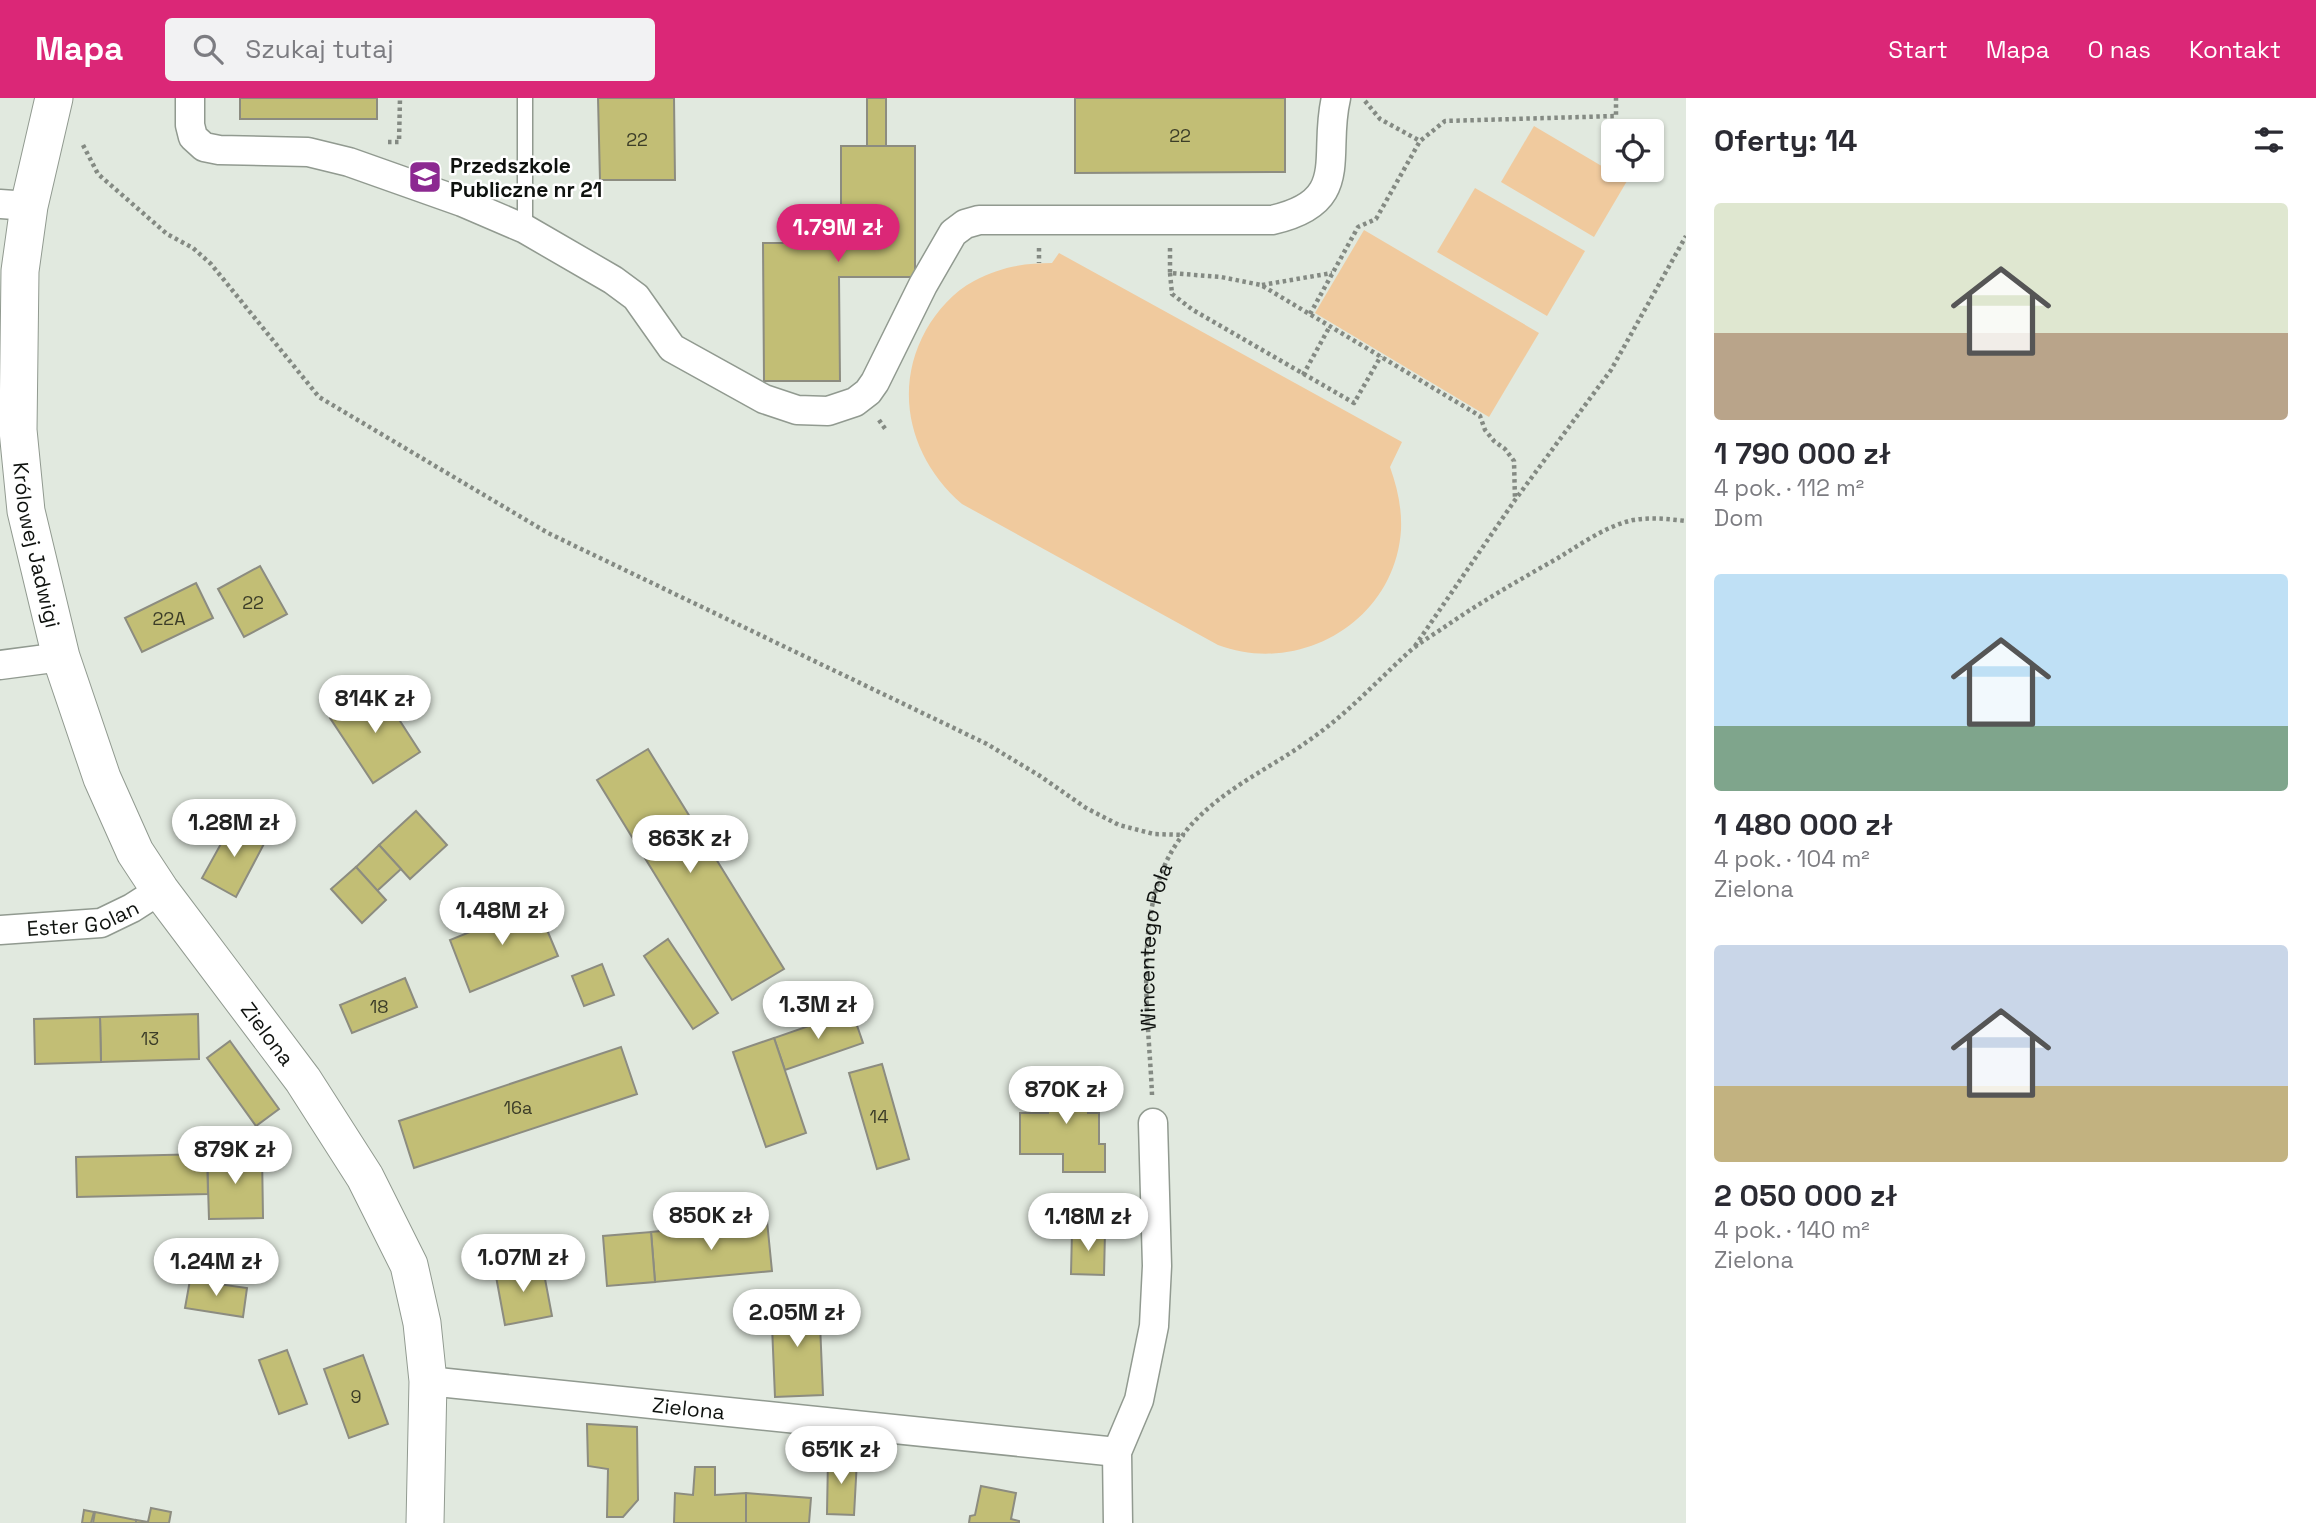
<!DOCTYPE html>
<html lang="pl">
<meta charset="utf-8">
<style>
:root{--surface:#fff;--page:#f2f2f3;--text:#2b2b33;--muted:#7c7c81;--accent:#db2777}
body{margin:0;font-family:"Space Grotesk",sans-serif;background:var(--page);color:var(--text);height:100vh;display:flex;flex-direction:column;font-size:26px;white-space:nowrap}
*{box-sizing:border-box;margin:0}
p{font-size:23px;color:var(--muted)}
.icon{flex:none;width:38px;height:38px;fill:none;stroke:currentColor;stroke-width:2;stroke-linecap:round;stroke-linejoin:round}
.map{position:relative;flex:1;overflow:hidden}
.side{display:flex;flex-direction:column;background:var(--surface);width:630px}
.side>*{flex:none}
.fabs{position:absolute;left:1601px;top:21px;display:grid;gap:14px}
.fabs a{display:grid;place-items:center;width:63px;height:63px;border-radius:7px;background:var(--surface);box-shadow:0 2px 5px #0004;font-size:35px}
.price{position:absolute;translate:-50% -60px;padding:0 16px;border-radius:24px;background:#fff;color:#222;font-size:23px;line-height:46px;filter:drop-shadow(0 2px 4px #0008)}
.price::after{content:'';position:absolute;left:50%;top:42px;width:21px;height:16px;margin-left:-10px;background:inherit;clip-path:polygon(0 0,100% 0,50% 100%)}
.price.current{background:var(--accent);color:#fff}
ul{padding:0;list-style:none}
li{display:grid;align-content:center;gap:14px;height:371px;padding:0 28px}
li span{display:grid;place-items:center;height:217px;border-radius:7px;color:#555}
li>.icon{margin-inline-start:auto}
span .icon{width:126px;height:126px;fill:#fffc;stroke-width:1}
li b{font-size:30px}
h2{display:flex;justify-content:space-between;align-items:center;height:84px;padding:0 28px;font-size:30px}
header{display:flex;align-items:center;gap:42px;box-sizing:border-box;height:98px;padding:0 35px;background:var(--accent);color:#fff}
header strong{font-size:33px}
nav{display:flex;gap:38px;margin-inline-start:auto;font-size:24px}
.search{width:490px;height:63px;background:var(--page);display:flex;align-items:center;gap:18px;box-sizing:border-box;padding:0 24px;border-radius:7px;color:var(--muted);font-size:26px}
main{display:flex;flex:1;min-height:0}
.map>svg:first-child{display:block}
.green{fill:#f0ca9e}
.building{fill:#c2be75;stroke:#8c8c80;stroke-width:2}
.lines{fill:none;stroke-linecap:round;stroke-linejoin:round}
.service-casing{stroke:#919a90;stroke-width:17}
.minor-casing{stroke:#919a90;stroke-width:31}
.tertiary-casing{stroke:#919a90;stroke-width:39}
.path{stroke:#848a83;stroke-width:4.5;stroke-dasharray:3.5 3.5;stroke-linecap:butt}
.service{stroke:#fff;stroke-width:14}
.minor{stroke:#fff;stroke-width:28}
.tertiary{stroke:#fff;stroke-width:37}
.labels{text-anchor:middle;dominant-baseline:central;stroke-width:5;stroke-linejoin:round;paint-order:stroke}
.number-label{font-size:18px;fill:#3c3d28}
.poi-label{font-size:21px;font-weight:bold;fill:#0f120f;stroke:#fff;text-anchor:start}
.street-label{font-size:21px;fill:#0f120f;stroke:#fff}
</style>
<header>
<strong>Mapa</strong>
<div class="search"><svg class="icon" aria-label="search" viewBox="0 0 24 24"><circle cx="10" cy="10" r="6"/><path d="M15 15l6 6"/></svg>Szukaj tutaj</div>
<nav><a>Start</a><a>Mapa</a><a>O nas</a><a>Kontakt</a></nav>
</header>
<main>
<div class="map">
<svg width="1686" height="1425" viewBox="0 0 1686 1425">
<rect width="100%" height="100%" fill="#e1e9df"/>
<g class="green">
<polygon points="1534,28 1627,83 1594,139 1501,84"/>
<polygon points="1475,90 1585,153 1547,218 1437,154"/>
<polygon points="1364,132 1539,235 1489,319 1315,215"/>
<path d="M1059,155L1402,344L1390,369C1397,389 1402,409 1401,432C1395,523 1300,578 1218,547L962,406C911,362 892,293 926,232C937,213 954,193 974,183C999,169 1025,165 1052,165Z"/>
</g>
<g class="building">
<rect x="240" y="0" width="137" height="21"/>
<polygon points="598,0 674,0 675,82 600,82"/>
<rect x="867" y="0" width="19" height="48"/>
<polygon points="1075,0 1285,0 1285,74 1075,75"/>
<polygon points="841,48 915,48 915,179 839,179 840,283 764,283 763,145 841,145"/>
<polygon points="260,468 287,516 244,539 218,491"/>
<polygon points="196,485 213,520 142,554 125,520"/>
<polygon points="378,589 420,654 373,685 330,620"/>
<polygon points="648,651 784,871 732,902 597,682"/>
<polygon points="416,713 447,747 410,781 379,747"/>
<polygon points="233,724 266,742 236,799 202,780"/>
<polygon points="379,747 401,771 377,793 356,769"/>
<polygon points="356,769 386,802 362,825 331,791"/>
<polygon points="537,808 558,858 470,894 450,842 470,834 465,820 489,811 495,825"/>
<polygon points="668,841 718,915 693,931 644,858"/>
<polygon points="602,866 614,897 584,908 572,878"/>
<polygon points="405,880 417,909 352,935 340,907"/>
<polygon points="852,913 863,945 785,972 774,940"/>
<polygon points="198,916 199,961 101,964 100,919"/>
<polygon points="100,919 101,964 35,966 34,921"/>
<polygon points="774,940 806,1035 766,1049 733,954"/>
<polygon points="230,943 279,1011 256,1028 207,960"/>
<polygon points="621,949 637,996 414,1070 399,1023"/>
<polygon points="882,966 909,1061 877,1071 849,975"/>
<polygon points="1048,975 1088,975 1088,1015 1099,1015 1099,1046 1105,1046 1105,1074 1063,1074 1063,1056 1020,1056 1020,1015 1048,1015"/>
<polygon points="262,1055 263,1120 209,1121 207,1056"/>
<polygon points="207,1056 208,1096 77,1099 76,1059"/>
<polygon points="767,1123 772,1173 655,1184 651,1134"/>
<polygon points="1072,1133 1105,1134 1104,1177 1071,1176"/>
<polygon points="651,1134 655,1184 607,1188 603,1138"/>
<polygon points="542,1165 552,1218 505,1227 495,1173"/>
<polygon points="190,1182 247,1190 243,1219 185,1210"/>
<polygon points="819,1202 823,1297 775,1299 771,1204"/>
<polygon points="287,1252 307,1306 279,1316 259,1262"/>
<polygon points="363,1257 388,1326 349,1340 324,1271"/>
<polygon points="587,1326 637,1329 638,1402 623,1419 607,1419 608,1371 588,1368"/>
<polygon points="828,1360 857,1362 854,1417 827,1416"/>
<polygon points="695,1369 715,1369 715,1397 746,1395 746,1425 674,1425 675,1395 693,1397"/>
<polygon points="981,1388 1016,1395 1011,1421 1019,1423 1019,1425 969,1425 970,1418 975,1417"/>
<polygon points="746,1395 811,1400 809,1425 746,1425"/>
<polygon points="151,1410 171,1414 169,1425 136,1425 136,1422 148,1424"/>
<polygon points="84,1412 94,1414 91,1425 82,1425"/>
<polygon points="95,1414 136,1422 136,1425 93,1425"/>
</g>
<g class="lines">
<defs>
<polyline id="service" points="525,131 525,0"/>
<g id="minor">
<path d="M190,0V27L193,39L204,49L219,52L308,54L349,64L462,104L525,131L613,182L636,199L672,250L764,301L797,312L828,313L855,304L868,294L875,284L923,187L953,135L965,126L979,122H1272C1353,104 1322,58 1336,0"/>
<polyline points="0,106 29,108"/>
<polyline points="0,567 61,559"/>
<path id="s2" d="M0,832L101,825L132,810L160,792"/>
<path id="s3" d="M428,1283L1117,1354"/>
<polyline points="1118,1425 1117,1354 1139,1302 1154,1228 1157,1168 1153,1025"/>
</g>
<g id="tertiary">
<path id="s4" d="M54,0L29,108L20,173L18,332L26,413L61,559L102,680L135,754L160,792L303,982L365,1079L409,1167L422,1225L428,1283L425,1425"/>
</g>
</defs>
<use href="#service" class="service-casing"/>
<use href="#minor" class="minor-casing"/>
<use href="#tertiary" class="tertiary-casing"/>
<g class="path">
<polyline points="1365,3 1380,21 1420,43"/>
<polyline points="388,44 399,44 400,0"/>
<polyline points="83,47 98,76 167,136 193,150 211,166 319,299 548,435 987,646 1040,678 1086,710 1119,727 1154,736 1185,737"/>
<polyline points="1039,150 1039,165"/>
<polyline points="1170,150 1170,175 1221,179 1261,187 1480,318 1485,332 1494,343 1505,351 1514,363 1515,402"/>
<polyline points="1170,175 1172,196 1193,212 1354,305 1381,258"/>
<polyline points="1262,187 1332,175"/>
<polyline points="1310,216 1358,129 1376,121 1420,43 1445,23 1616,18 1616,0"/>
<polyline points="1303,277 1330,228"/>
<polyline points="879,322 886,332"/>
<polyline points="1415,548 1515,402 1611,272 1686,138"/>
<path id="s1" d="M1152,997C1149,921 1132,815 1175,748C1209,695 1267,674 1315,638C1350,613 1378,582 1410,553C1422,543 1436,535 1449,526C1484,502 1521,481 1558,460C1581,446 1606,428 1633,422C1651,419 1668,421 1686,423"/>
</g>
<use href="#service" class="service"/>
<use href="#minor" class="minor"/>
<use href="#tertiary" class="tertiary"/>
</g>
<defs>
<symbol id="school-square" viewBox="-11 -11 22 22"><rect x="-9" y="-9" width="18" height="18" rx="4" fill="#8c2991" stroke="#fff"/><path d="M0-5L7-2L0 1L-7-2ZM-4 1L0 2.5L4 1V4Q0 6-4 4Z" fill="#fff"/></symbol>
</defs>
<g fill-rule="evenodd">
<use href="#school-square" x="406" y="60" width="38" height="38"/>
</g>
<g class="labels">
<g class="number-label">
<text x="1180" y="37">22</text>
<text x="637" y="41">22</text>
<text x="253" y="504">22</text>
<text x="169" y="520">22A</text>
<text x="379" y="908">18</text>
<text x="150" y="940">13</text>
<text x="518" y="1009">16a</text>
<text x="879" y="1018">14</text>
<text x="356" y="1298">9</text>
</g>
<g class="poi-label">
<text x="450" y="67">Przedszkole<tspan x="450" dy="24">Publiczne nr 21</tspan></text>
</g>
<g class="street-label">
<text stroke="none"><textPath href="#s4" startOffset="452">Królowej Jadwigi</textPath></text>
<text stroke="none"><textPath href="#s2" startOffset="84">Ester Golan</textPath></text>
<text stroke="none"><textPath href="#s1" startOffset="149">Wincentego Pola</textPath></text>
<text stroke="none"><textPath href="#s4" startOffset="1001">Zielona</textPath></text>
<text stroke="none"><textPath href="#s3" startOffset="262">Zielona</textPath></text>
</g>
</g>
</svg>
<div class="fabs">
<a><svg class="icon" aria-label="locate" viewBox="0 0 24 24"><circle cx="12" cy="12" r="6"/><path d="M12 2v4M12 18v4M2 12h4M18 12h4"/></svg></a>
</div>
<b class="price current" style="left:838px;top:166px">1.79M zł</b>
<b class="price" style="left:375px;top:637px">814K zł</b>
<b class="price" style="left:234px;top:761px">1.28M zł</b>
<b class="price" style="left:690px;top:777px">863K zł</b>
<b class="price" style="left:502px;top:849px">1.48M zł</b>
<b class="price" style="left:818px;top:943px">1.3M zł</b>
<b class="price" style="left:1066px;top:1028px">870K zł</b>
<b class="price" style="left:235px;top:1088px">879K zł</b>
<b class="price" style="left:711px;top:1154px">850K zł</b>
<b class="price" style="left:1088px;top:1155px">1.18M zł</b>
<b class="price" style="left:523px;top:1196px">1.07M zł</b>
<b class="price" style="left:216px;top:1200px">1.24M zł</b>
<b class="price" style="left:797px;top:1251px">2.05M zł</b>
<b class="price" style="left:841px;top:1388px">651K zł</b>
</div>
<section class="side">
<h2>Oferty: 14<svg class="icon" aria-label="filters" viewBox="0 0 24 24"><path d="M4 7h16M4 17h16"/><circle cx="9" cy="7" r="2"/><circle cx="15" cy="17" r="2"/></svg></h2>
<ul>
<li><span style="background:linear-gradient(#dfe7d0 60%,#b9a48a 0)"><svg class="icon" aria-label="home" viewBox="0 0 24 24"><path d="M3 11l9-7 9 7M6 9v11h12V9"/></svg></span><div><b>1 790 000 zł</b><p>4 pok. · 112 m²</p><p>Dom</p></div></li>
<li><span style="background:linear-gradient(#bfe0f5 70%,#7fa58c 0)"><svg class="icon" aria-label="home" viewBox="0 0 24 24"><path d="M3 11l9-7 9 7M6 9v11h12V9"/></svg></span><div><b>1 480 000 zł</b><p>4 pok. · 104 m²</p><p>Zielona</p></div></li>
<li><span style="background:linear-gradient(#c9d6e8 65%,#c2b280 0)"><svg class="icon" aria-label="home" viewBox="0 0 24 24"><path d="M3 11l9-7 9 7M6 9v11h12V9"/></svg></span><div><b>2 050 000 zł</b><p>4 pok. · 140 m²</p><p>Zielona</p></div></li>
</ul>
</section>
</main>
